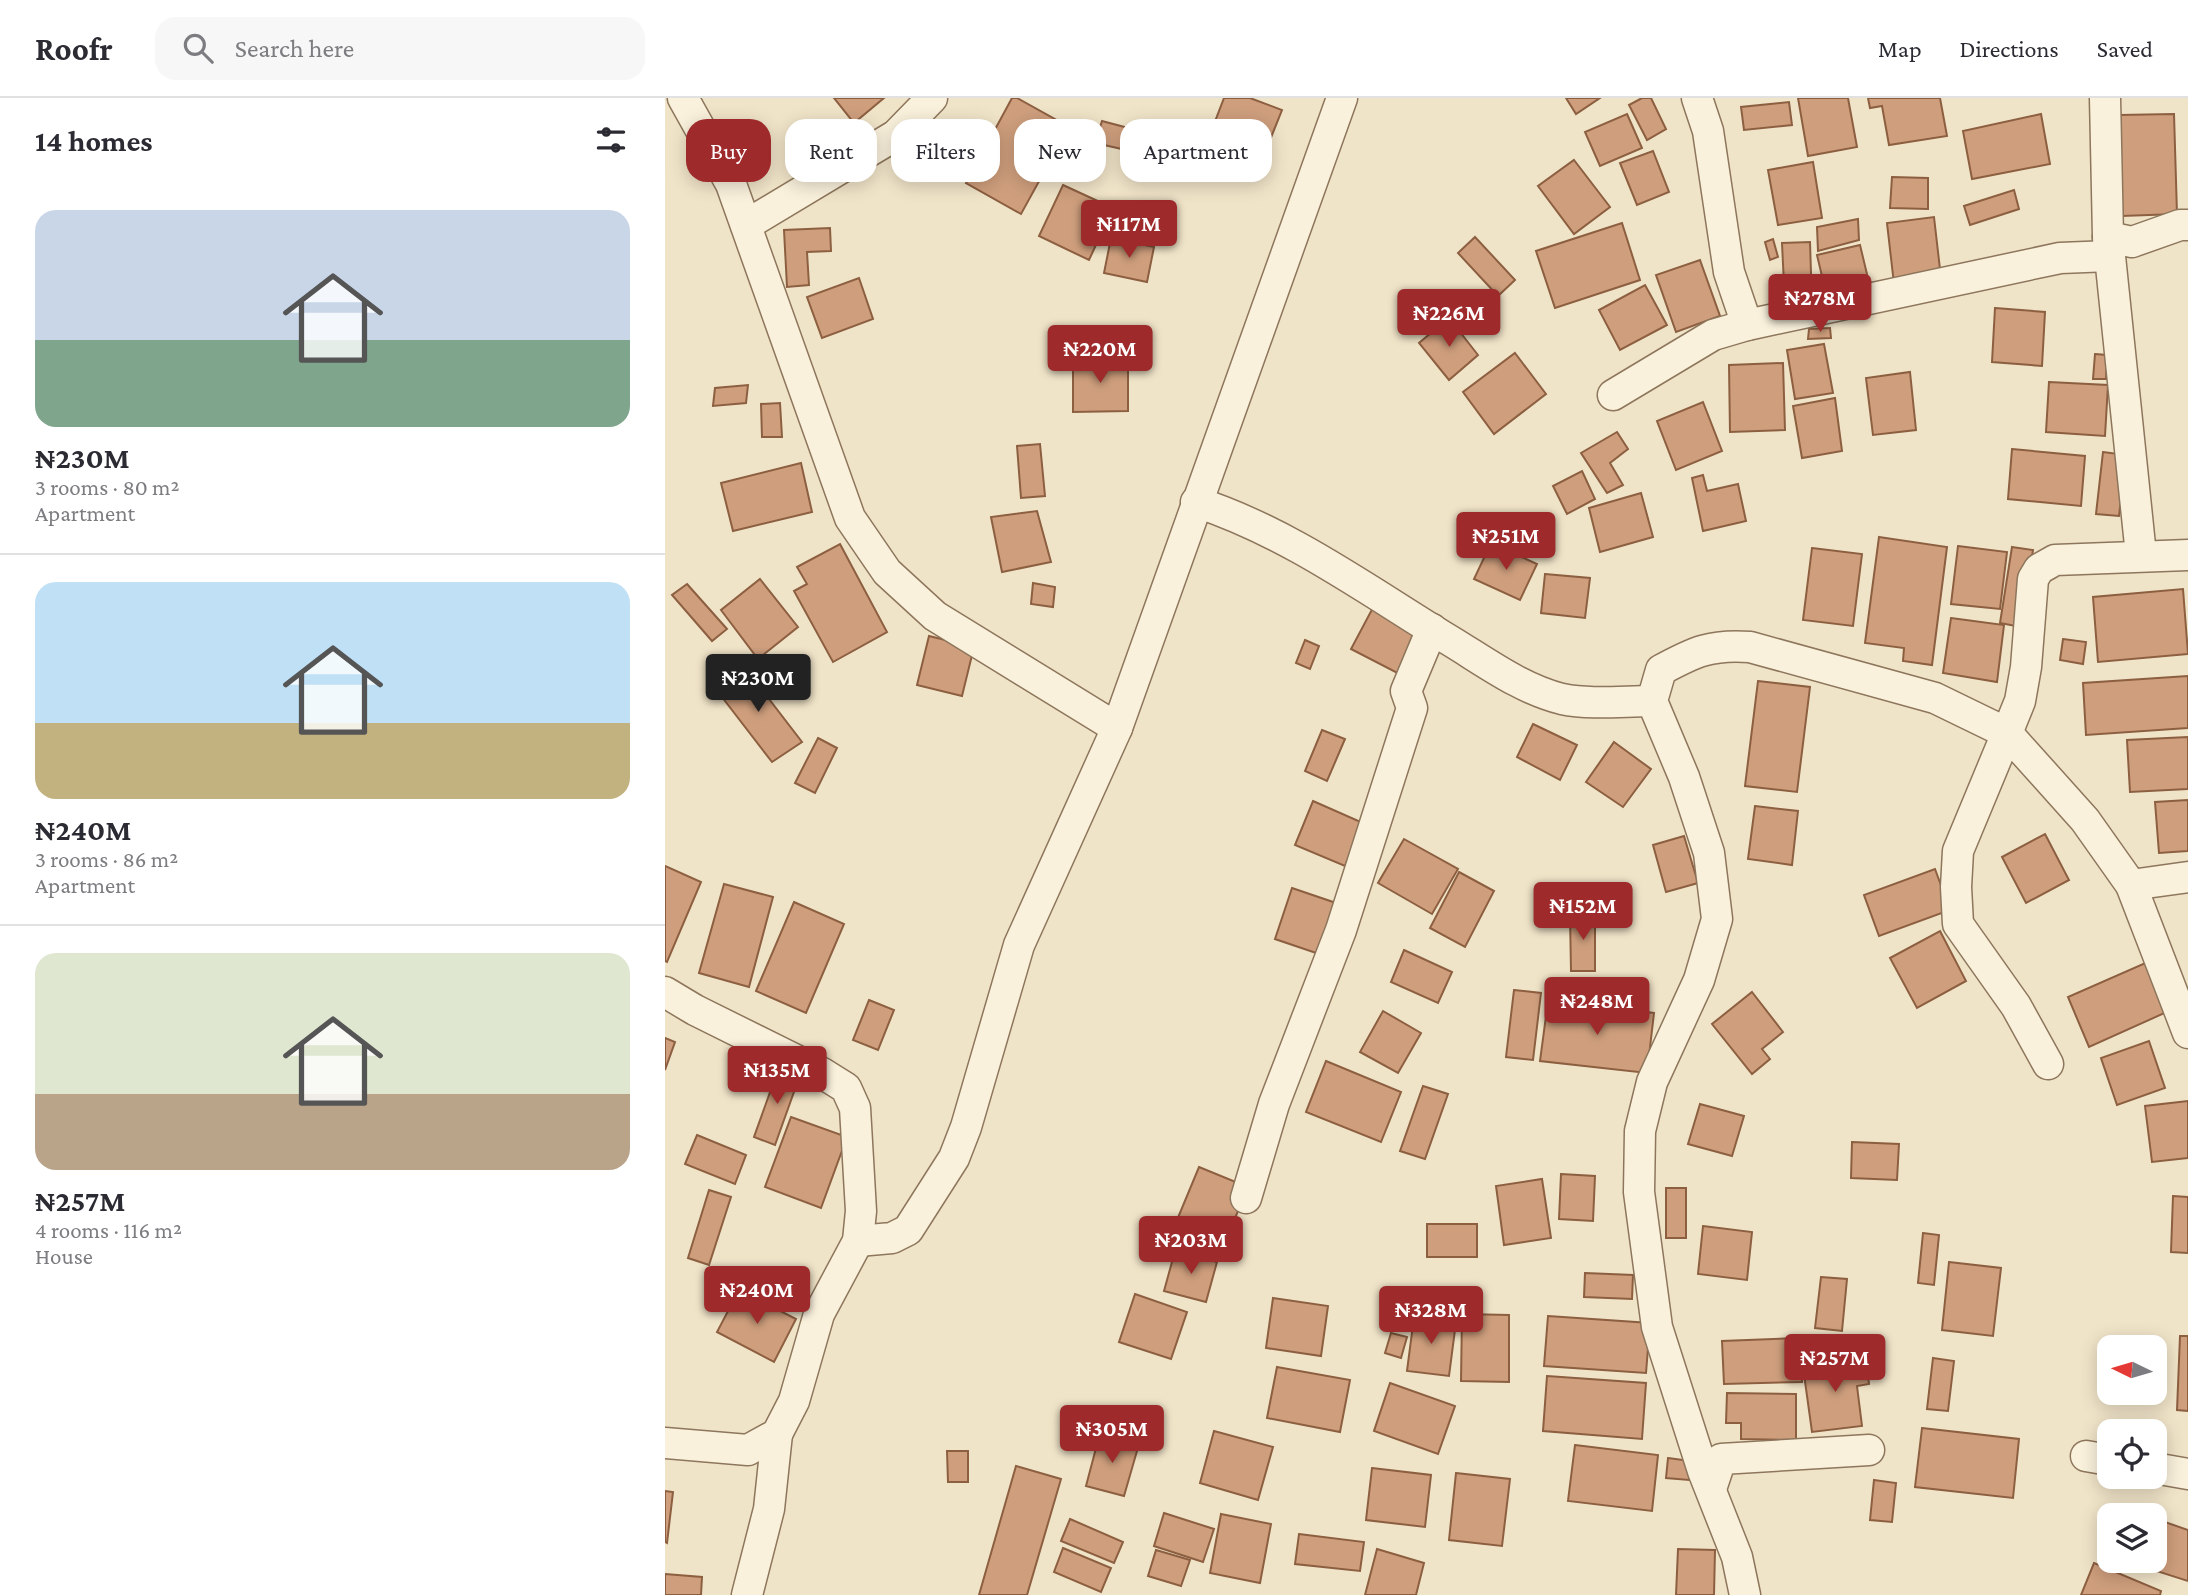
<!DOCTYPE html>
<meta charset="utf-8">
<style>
:root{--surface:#fff;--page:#f7f7f7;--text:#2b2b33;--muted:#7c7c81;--line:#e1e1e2;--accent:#9e2a2b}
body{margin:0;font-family:"Crimson Pro",serif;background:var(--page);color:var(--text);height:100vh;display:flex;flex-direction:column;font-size:26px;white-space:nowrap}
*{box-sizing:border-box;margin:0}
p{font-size:23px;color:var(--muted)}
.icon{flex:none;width:38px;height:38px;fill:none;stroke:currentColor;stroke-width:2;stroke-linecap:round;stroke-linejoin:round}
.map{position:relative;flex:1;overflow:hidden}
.panel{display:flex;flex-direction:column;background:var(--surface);width:665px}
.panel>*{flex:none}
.hud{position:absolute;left:21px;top:21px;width:665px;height:63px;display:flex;gap:14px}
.needle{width:46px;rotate:275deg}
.controls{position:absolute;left:1432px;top:1237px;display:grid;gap:14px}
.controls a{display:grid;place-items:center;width:70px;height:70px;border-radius:14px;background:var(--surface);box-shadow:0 4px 18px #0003;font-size:35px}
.price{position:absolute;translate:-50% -60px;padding:0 16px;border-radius:7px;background:var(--accent);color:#fff;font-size:23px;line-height:46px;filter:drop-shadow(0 2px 4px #0008)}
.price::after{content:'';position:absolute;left:50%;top:42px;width:21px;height:16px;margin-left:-10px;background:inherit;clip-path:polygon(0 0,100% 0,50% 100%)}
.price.selected{background:#222;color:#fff}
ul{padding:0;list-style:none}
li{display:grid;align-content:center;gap:14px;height:371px;padding:0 35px}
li+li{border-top:2px solid var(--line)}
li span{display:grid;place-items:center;height:217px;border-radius:21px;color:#555}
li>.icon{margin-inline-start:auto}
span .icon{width:126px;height:126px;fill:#fffc;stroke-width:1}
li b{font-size:30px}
h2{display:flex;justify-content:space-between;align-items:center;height:84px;padding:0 35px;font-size:30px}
.pill{padding:0 24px;border-radius:21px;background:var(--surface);box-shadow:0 4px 18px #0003;font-size:24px;line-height:63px}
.pill.selected{background:var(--accent);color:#fff}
header{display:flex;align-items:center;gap:42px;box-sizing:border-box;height:98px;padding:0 35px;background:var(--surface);border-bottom:2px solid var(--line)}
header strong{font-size:33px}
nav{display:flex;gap:38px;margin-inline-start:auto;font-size:24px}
.search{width:490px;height:63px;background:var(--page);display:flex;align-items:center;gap:18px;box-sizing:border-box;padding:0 24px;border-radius:21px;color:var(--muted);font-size:26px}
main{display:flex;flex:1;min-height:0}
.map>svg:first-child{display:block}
.building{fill:#cf9f7d;stroke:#8d5f41;stroke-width:2}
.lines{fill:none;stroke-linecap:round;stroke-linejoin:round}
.street-casing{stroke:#8d765c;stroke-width:33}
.street{stroke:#faf1dc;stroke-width:30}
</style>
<header>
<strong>Roofr</strong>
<div class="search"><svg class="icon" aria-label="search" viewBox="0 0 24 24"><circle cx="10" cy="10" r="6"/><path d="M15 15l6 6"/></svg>Search here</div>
<nav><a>Map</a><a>Directions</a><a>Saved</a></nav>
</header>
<main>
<section class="panel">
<h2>14 homes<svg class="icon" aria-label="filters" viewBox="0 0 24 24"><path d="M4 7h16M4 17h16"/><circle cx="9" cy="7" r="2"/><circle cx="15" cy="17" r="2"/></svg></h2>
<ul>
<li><span style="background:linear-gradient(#c9d6e8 60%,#7fa58c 0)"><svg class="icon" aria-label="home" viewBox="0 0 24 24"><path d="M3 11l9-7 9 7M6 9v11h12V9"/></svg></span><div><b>₦230M</b><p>3 rooms · 80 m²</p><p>Apartment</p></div></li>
<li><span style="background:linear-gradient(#bfe0f5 65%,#c2b280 0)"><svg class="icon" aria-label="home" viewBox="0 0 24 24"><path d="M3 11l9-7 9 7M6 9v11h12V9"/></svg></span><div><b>₦240M</b><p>3 rooms · 86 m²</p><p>Apartment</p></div></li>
<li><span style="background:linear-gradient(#dfe7d0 65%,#b9a48a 0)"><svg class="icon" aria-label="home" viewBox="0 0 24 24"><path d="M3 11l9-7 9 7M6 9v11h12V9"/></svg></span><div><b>₦257M</b><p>4 rooms · 116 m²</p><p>House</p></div></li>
</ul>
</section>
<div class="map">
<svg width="1523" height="1497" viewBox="0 0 1523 1497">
<rect width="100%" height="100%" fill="#f0e4c8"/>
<g class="building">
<polygon points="169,0 219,0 189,25"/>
<polygon points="347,0 352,0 404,29 356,116 301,85"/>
<polygon points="559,0 585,0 617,12 601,52 546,34"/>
<polygon points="901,0 935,0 911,16"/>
<polygon points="977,0 986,0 1001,31 982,42 964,7"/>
<polygon points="1133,0 1183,0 1192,49 1143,58"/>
<polygon points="1203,0 1275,0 1282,38 1224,47 1217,8 1205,10"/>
<polygon points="1124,4 1127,27 1079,32 1076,9"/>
<polygon points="962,16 977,50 935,68 920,34"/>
<polygon points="1376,16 1385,66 1307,81 1298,33"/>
<polygon points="1509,16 1512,116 1457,118 1454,17"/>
<polygon points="437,23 486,36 479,56 430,45"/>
<polygon points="493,35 546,42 543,64 489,57"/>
<polygon points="988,53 1004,94 972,107 955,65"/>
<polygon points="909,62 945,109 909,136 873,88"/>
<polygon points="1148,64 1157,120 1113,127 1103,72"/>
<polygon points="1227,79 1263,80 1263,111 1225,110"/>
<polygon points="398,87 448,110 424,162 374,138"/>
<polygon points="1349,92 1354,111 1305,127 1299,108"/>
<polygon points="1269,119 1276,180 1229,186 1222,125"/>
<polygon points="1193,121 1194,142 1153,153 1152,129"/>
<polygon points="957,125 975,182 890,210 871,153"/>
<polygon points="165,130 166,153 142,154 144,187 122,189 119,132"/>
<polygon points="810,139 850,182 833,198 793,155"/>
<polygon points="446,140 489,149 482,184 439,175"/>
<polygon points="1108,141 1113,159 1105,162 1100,144"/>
<polygon points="1145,144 1147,206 1120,208 1117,145"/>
<polygon points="1195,147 1207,197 1164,208 1152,157"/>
<polygon points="1035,162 1055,218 1011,234 991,177"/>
<polygon points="194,180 208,221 157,240 142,199"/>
<polygon points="980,187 1002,227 955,252 934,212"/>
<polygon points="1330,210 1380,214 1377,268 1327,264"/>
<polygon points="784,220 813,257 784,282 754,245"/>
<polygon points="1165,230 1166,240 1143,241 1144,231"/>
<polygon points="1159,246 1168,295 1130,301 1122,252"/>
<polygon points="850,255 881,296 829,336 798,294"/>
<polygon points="1430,256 1442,257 1441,281 1428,281"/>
<polygon points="463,260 463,313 408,314 408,261"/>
<polygon points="1118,265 1120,332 1065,334 1064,267"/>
<polygon points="1245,274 1251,332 1208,337 1201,280"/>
<polygon points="1384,284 1443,287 1440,338 1381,334"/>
<polygon points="83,287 81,305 48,308 50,290"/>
<polygon points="1170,300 1177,353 1137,360 1128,308"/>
<polygon points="1038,304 1057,353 1011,372 992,323"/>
<polygon points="115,305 117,339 97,339 96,306"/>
<polygon points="952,334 963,351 945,365 958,387 942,395 916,355"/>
<polygon points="375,346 380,398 356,400 352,348"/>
<polygon points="1347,351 1420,358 1416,408 1343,401"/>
<polygon points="1438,354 1461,357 1454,418 1431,416"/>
<polygon points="136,365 147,414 68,433 56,385"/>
<polygon points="917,373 930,401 902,416 888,388"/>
<polygon points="1038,377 1042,393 1073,386 1081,423 1038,433 1027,380"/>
<polygon points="976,395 988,439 935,454 924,410"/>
<polygon points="372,413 386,464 337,474 326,419"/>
<polygon points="1214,439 1282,449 1267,567 1238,563 1239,550 1200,545"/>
<polygon points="826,445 872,466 855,502 809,481"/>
<polygon points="175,446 222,534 168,564 129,493 142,486 132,469"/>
<polygon points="1293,448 1342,454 1335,511 1286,506"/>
<polygon points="1347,449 1368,452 1356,529 1335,525"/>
<polygon points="1147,450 1197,456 1188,528 1138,522"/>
<polygon points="880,476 925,480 920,520 876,515"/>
<polygon points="95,481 133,529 93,561 56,512"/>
<polygon points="368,485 390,489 388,509 366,506"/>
<polygon points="22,486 62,531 47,543 7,497"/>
<polygon points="1518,491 1523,556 1433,564 1428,499"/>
<polygon points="712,502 767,532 742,580 686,551"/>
<polygon points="1286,520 1339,527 1332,584 1278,575"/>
<polygon points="264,538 309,549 297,598 252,587"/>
<polygon points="1398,541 1421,544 1418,566 1395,562"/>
<polygon points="640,542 654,548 645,571 631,565"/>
<polygon points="78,567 137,644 107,664 50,590"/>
<polygon points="1523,578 1523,630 1421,637 1418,585"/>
<polygon points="1093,583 1145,589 1132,694 1080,688"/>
<polygon points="868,626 912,647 895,682 852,659"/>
<polygon points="657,632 680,641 662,683 640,673"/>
<polygon points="1523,639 1523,691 1465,694 1462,642"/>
<polygon points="153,640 172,650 150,695 130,685"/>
<polygon points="949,644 986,671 958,709 921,684"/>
<polygon points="1523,702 1523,753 1494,755 1490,704"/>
<polygon points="648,703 698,725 680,768 630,747"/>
<polygon points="1090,708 1133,713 1127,767 1083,761"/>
<polygon points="1380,736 1404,782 1361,805 1337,759"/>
<polygon points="1019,738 1033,785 1001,794 988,747"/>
<polygon points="739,741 793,771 767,816 713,785"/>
<polygon points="0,768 36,784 2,864 0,863"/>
<polygon points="1270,771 1285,812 1214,838 1199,797"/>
<polygon points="794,774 829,793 800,849 765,830"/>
<polygon points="59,786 108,799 84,889 34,875"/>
<polygon points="627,790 671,805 654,856 610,841"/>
<polygon points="129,804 179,826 141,915 91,893"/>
<polygon points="905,816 930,816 930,873 906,873"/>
<polygon points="1275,833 1301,883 1252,910 1225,860"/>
<polygon points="739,852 787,874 773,905 726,884"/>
<polygon points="1494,859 1515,908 1424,949 1403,899"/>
<polygon points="849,892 876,895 868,962 841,959"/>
<polygon points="1087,894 1118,934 1097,951 1105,961 1087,976 1047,926"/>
<polygon points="204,902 229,912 213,952 188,942"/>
<polygon points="883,903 989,915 982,975 875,963"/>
<polygon points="718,913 756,935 733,975 695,954"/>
<polygon points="0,940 10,944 0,972"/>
<polygon points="1484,943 1500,990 1452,1007 1436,960"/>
<polygon points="661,963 736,994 716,1044 641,1014"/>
<polygon points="114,969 135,977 110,1047 89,1039"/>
<polygon points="758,988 783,996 760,1061 735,1053"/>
<polygon points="1523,1003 1523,1060 1487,1064 1480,1008"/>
<polygon points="1035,1006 1079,1018 1067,1058 1023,1046"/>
<polygon points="126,1019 182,1039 156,1110 100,1089"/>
<polygon points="32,1037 81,1057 70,1086 20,1066"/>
<polygon points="1187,1044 1234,1046 1232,1082 1186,1080"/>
<polygon points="534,1069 583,1089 561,1142 512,1122"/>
<polygon points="896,1076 930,1078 928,1123 894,1121"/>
<polygon points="877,1081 886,1140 839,1147 831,1088"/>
<rect x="1001" y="1090" width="20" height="50"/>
<polygon points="44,1092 66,1099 44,1167 23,1160"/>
<polygon points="1508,1098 1523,1099 1523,1155 1506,1154"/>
<rect x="762" y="1126" width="50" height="33"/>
<polygon points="1038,1128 1087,1134 1082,1182 1033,1176"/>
<polygon points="1258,1135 1274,1137 1269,1187 1253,1185"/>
<polygon points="510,1153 552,1164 541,1204 499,1193"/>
<polygon points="1284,1164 1336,1170 1328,1238 1277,1232"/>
<polygon points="920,1175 968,1177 967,1201 919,1199"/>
<polygon points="1156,1179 1182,1181 1177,1233 1150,1230"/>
<polygon points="74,1192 131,1221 109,1264 52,1234"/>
<polygon points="470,1196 522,1214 506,1261 454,1244"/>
<polygon points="608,1200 663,1208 656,1258 601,1250"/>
<polygon points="797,1216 844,1217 844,1284 796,1283"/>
<polygon points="883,1218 985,1225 981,1275 879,1268"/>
<polygon points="749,1219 791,1224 784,1278 742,1273"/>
<polygon points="726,1235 742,1239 736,1260 720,1255"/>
<polygon points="1515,1238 1523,1238 1523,1313 1512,1312"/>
<polygon points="1136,1240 1137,1284 1059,1286 1057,1243"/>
<polygon points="1268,1260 1289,1263 1283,1313 1262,1311"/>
<polygon points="1201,1261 1204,1286 1192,1288 1197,1328 1147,1334 1138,1269"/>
<polygon points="612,1269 685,1282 675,1334 602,1320"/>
<polygon points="882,1278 981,1285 977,1341 878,1333"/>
<polygon points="725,1285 790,1308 773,1356 709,1333"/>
<polygon points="1062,1295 1131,1296 1131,1342 1076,1341 1076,1325 1061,1325"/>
<polygon points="1257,1330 1354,1341 1348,1400 1250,1389"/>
<polygon points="549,1333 608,1349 593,1402 535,1385"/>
<polygon points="435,1335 474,1346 459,1398 421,1388"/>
<polygon points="910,1347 993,1357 987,1413 903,1403"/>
<polygon points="282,1353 303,1353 303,1384 283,1384"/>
<polygon points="1003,1360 1026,1363 1024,1382 1001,1380"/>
<polygon points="351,1368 396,1381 362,1497 314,1497"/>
<polygon points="707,1370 766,1377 760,1429 701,1422"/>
<polygon points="791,1375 845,1381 837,1448 784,1442"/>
<polygon points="1209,1382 1231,1385 1227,1424 1205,1422"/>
<polygon points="0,1393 8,1394 2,1445 0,1444"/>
<polygon points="499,1415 549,1431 538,1464 489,1448"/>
<polygon points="556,1416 606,1426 595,1485 545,1475"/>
<polygon points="405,1421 458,1444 449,1465 396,1443"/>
<polygon points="1497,1423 1523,1432 1523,1483 1482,1470 1485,1463 1489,1463 1489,1448"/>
<polygon points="634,1436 699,1444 695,1473 630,1466"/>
<polygon points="398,1450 446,1470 436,1494 389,1474"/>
<polygon points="712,1451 759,1465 751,1497 700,1497"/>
<polygon points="1013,1451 1050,1452 1049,1497 1011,1497"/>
<polygon points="491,1452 525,1462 516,1488 483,1478"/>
<polygon points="1429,1465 1496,1493 1495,1497 1416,1497"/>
<polygon points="0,1476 37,1479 36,1497 0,1497"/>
</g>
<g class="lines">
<defs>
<g id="street">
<polyline points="18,0 66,86 185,420 222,474 270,518 452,630"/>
<polyline points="1032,0 1043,33 1064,174 1082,227"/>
<polyline points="1440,0 1443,139 1476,457"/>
<polyline points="81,127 231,37 267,0"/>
<polyline points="1443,139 1467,144 1515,127 1523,127"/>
<polyline points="948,297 1048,237 1082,227 1395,160 1445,158"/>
<path d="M531,404C623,434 702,492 784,542C819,563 856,591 897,601C926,607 958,603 987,603"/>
<polyline points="1466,787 1523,779"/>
<polyline points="0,894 30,912 157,975 181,990 190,1010 196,1113 193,1143 154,1216 129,1303 112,1336 83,1352 0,1345"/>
<polyline points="1383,966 1351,908 1293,826 1291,789 1293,753 1342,635 1420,722 1466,787 1523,935"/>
<polyline points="581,1100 609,1006 676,832 747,610 741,593 767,531"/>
<polyline points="193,1143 227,1140 243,1132 289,1060 301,1029 354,847 452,630 677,0"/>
<polyline points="1421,1358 1444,1362"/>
<polyline points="1489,1370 1523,1376"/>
<polyline points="1046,1391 1056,1361 1204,1352"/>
<polyline points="82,1497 104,1411 112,1336"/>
<path d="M1080,1497L1072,1459L1038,1373L992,1229L974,1094L975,1033L987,984L1034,882L1052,821L1044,755L1019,679L987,603L996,572C1029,554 1046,546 1085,549L1270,600L1342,635L1355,603L1361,569L1368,481L1374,471L1390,462L1523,457"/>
</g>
</defs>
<use href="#street" class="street-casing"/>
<use href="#street" class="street"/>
</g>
</svg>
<div class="controls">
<a><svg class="needle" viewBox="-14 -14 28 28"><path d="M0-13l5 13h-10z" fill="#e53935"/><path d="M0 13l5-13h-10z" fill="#7c7c81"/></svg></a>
<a><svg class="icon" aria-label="locate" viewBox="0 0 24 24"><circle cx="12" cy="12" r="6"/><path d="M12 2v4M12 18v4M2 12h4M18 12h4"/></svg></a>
<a><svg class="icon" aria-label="layers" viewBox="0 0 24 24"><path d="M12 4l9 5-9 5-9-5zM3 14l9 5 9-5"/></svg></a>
</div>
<b class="price" style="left:464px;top:162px">₦117M</b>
<b class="price" style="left:1155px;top:236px">₦278M</b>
<b class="price" style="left:784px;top:251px">₦226M</b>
<b class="price" style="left:435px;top:287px">₦220M</b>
<b class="price" style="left:841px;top:474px">₦251M</b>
<b class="price selected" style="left:93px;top:616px">₦230M</b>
<b class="price" style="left:918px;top:844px">₦152M</b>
<b class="price" style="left:932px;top:939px">₦248M</b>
<b class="price" style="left:112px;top:1008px">₦135M</b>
<b class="price" style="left:526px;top:1178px">₦203M</b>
<b class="price" style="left:92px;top:1228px">₦240M</b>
<b class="price" style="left:766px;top:1248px">₦328M</b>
<b class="price" style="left:1170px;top:1296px">₦257M</b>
<b class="price" style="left:447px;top:1367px">₦305M</b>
<div class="hud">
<a class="pill selected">Buy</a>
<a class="pill">Rent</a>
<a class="pill">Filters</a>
<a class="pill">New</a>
<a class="pill">Apartment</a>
</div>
</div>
</main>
